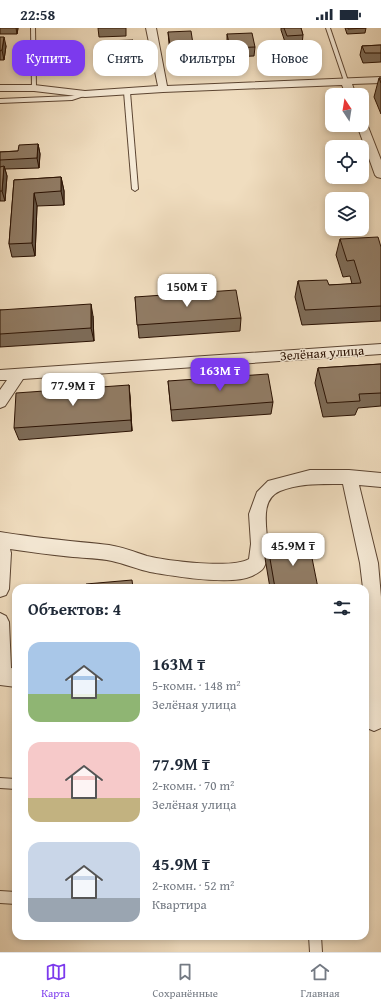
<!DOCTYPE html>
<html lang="ru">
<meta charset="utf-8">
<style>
:root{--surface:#fff;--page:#f2f2f3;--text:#1f2937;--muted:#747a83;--line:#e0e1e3;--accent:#7c3aed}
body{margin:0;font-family:"Gentium Book Plus",serif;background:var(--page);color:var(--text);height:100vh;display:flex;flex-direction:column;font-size:15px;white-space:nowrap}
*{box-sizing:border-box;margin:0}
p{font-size:13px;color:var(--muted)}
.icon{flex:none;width:22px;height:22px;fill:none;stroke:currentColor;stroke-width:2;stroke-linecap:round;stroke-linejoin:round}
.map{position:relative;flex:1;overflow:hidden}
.panel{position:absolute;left:12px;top:556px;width:357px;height:356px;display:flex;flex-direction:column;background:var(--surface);border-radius:12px;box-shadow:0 2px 6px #0003}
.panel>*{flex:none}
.guide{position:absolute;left:12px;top:12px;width:357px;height:36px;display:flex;gap:8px}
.needle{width:26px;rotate:348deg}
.tools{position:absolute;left:325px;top:60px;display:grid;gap:8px}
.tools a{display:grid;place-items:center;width:44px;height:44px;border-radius:8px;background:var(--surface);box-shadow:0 2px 6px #0003;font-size:20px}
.price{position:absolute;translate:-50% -34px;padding:0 9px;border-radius:8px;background:#fff;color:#222;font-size:13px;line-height:26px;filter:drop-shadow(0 1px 2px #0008)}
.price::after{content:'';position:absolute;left:50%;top:24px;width:12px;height:9px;margin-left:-6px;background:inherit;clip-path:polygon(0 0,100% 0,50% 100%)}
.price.on{background:var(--accent);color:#fff}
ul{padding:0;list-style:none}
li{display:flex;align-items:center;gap:12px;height:100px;padding:0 16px}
li span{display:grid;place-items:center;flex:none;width:112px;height:80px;border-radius:12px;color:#555}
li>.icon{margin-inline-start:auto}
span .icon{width:48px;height:48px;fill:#fffc;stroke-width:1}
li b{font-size:17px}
h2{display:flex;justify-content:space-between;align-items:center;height:48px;padding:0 16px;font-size:17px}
.chip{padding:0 14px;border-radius:12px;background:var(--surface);box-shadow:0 2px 6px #0003;font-size:14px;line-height:36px}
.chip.on{background:var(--accent);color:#fff}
.status{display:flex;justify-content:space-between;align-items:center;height:28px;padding:0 20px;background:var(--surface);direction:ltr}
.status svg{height:11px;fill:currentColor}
.menu{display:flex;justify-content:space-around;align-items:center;height:56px;border-top:1px solid var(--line);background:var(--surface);font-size:11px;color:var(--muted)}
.menu a{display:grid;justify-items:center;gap:2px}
.menu .on{color:var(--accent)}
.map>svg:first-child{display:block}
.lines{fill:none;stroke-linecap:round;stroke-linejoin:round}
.lane-casing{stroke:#5c4532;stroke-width:2}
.street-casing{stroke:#5c4532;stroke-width:2}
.lane{fill:#f5e9d5;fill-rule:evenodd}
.street{fill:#f5e9d5;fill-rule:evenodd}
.wall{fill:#7d6b57;stroke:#2b1203}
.shaded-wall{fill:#665747;stroke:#2b1203}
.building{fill:#917c65;stroke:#2b1203}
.labels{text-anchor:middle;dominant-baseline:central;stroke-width:3;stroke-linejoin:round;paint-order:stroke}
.street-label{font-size:13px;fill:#2b1203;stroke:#f5e9d5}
</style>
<div class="status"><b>22:58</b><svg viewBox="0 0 49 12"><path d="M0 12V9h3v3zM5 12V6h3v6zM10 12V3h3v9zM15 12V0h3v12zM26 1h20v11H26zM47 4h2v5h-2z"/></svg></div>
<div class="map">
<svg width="381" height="924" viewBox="0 0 381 924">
<rect width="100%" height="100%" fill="#f0ddbf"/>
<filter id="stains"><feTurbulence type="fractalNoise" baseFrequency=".005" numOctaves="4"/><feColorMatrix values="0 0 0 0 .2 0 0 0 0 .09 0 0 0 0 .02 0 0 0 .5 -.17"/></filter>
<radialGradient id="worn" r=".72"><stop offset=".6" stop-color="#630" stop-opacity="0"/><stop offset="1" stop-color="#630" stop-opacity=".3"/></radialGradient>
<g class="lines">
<defs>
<g id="lane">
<polygon points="31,0 35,0 36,60 34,61 32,60"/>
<polygon points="326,0 330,0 348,53 348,54 344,53"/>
<polygon points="127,62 130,64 138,161 135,163 132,161 124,64"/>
<polygon points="85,64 88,66 87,67 72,72 0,75 0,71 72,68"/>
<polygon points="0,750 16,751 16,761 0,760"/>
<polygon points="0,863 16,864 16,876 0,875"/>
<polygon points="309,908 321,908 322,924 310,924"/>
</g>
<g id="street">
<polygon points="146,0 156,0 167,58 381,49 381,55 352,56 356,67 346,67 342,57 163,64 85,69 34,63 0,63 0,57 34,57 85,63 158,58"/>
<polygon points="362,93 367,96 381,132 381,150 377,149 375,147 357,97 362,97"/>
<polygon points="381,316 381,326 23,351 5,378 0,380 0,362 7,352 0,352 0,342"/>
<path d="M310,442H349L381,445V459L359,457L378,535L381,569V700L374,703L367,700L365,695L369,630L365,587V560H363L360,535L343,456C322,456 300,455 280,463C252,475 276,519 264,539C262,543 256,546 252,548C231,558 173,548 150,544C137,541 125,536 112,533C99,530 85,530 73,529C52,527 31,524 10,521L11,525L9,561L6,567L0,569V504C36,510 72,513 109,517C122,519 135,524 147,528C167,533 232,541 249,531L251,516L249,486L257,464L268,453Z"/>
<polygon points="0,585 6,588 9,594 11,640 16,641 16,659 0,657"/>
</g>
</defs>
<use href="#lane" class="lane-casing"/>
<use href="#street" class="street-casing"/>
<use href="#lane" class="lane"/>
<use href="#street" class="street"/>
</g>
<g class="wall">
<polygon points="0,0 18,0 17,6 0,6"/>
<polygon points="98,0 126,0 126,8 99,9"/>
<polygon points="281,0 301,0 303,7 302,17 286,17 281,2"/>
<polygon points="345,0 366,0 365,5 347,6"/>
<polygon points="168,4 193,16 193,26 170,27"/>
<polygon points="227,6 255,19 254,28 230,29 227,15"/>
<polygon points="0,9 6,18 4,32 0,32"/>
<polygon points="133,12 134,36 107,37 106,28"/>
<polygon points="309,15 319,21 318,26 311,27 308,20"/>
<polygon points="381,17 381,34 363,35 360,27 362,18"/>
<polygon points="277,22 300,30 298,40 278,41 276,32"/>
<polygon points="379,50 381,50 381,86 374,69"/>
<polygon points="38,116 40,126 39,140 5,141 7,148 5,173 0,173 0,124 18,123"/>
<polygon points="328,137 345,149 344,154 331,155 327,142"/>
<polygon points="61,149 64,163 64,177 37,178 35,228 12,229 9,216 14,152"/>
<polygon points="340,211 381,219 381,293 302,297 295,269 298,253 329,257 352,256 350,248 343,249 336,227"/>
<polygon points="135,269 241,290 240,303 139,310"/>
<polygon points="0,282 93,288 94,313 0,319"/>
<polygon points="381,336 381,378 358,380 355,387 323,389 315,355 318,340"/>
<polygon points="168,353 273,374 271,386 172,393"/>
<polygon points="129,357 130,369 132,403 19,412 14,400"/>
<polygon points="268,519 318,560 270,560 265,530"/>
</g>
<g class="shaded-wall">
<polygon points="16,0 18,0 17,6"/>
<polygon points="4,9 6,18 4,32 2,22"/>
<polygon points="38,116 40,126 39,140 37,130"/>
<polygon points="4,138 7,148 5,173 2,163"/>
<polygon points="61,149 64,163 64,177 61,163"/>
<polygon points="34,165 37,178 35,228 32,215"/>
<polygon points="91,276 93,288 94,313 91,300"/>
<polygon points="129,357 130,369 132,403 131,392"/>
</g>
<g class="building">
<polygon points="284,0 301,0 303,7 287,8"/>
<polygon points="348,0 366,0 348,1"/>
<polygon points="191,3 193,16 170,17 168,4"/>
<polygon points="252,5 255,19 230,20 227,6"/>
<polygon points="0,9 4,9 2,22 0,23"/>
<polygon points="133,12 133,26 106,28 105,13"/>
<polygon points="309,15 317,15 319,21 311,22"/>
<polygon points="381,17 381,25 365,25 362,18"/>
<polygon points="297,21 300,30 279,31 277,22"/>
<polygon points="379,50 381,50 381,55"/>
<polygon points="38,116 37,130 0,132 0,124 18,123 19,117"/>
<polygon points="328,137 332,137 332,149 345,149 332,150"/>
<polygon points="4,138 2,163 0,163 0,139"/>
<polygon points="61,149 61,163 34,165 32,215 9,216 14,152"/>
<polygon points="357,170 357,171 341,171"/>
<polygon points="378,209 381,219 381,278 305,282 298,253 327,252 329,257 361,255 354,232 347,233 340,211"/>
<polygon points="236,262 241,290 137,297 135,269"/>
<polygon points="91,276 91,300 0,306 0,282"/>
<polygon points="381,336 381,365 359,366 360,373 327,375 318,340"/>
<polygon points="268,346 273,374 171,382 168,353"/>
<polygon points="129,357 131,392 14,400 16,365"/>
<polygon points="309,515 318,560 275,560 268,519"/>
<polygon points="132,552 133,560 86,560 86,556"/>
</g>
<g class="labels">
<g class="street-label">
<text transform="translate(322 325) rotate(-4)">Зелёная улица</text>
</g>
</g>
<rect width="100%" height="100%" filter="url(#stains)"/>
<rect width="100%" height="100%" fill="url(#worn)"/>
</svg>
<div class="tools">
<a><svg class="needle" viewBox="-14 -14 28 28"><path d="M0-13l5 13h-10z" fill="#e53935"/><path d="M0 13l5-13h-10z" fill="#747a83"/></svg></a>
<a><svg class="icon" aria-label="locate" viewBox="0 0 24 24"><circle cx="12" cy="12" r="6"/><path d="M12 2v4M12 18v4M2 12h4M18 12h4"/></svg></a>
<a><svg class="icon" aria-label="layers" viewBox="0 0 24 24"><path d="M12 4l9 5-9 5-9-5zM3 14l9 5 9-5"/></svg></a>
</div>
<b class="price" style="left:187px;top:280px">150M ₸</b>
<b class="price on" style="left:220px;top:364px">163M ₸</b>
<b class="price" style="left:73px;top:379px">77.9M ₸</b>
<b class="price" style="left:293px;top:539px">45.9M ₸</b>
<div class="guide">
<a class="chip on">Купить</a>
<a class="chip">Снять</a>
<a class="chip">Фильтры</a>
<a class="chip">Новое</a>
</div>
<section class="panel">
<h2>Объектов: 4<svg class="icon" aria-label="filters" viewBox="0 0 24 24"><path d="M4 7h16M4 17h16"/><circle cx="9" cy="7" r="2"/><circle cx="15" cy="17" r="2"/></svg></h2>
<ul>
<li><span style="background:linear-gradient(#a9c7e8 65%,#8fb573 0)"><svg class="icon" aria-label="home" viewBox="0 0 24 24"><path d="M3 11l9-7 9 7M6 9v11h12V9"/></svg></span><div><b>163M ₸</b><p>5-комн. · 148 m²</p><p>Зелёная улица</p></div></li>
<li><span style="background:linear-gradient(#f6c9c9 70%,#c2b280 0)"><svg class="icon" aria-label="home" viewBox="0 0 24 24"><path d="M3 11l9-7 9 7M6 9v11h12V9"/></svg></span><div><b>77.9M ₸</b><p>2-комн. · 70 m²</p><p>Зелёная улица</p></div></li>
<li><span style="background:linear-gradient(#c9d6e8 70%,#9aa5b1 0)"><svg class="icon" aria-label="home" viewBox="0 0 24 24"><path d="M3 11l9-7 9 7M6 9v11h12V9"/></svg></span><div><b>45.9M ₸</b><p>2-комн. · 52 m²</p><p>Квартира</p></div></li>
</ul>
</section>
</div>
<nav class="menu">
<a class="on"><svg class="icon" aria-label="map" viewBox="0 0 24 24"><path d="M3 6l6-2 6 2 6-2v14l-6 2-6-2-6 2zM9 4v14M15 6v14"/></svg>Карта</a>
<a><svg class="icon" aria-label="saved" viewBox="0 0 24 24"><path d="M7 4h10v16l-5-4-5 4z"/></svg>Сохранённые</a>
<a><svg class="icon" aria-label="home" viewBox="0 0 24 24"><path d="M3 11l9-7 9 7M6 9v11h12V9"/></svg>Главная</a>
</nav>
